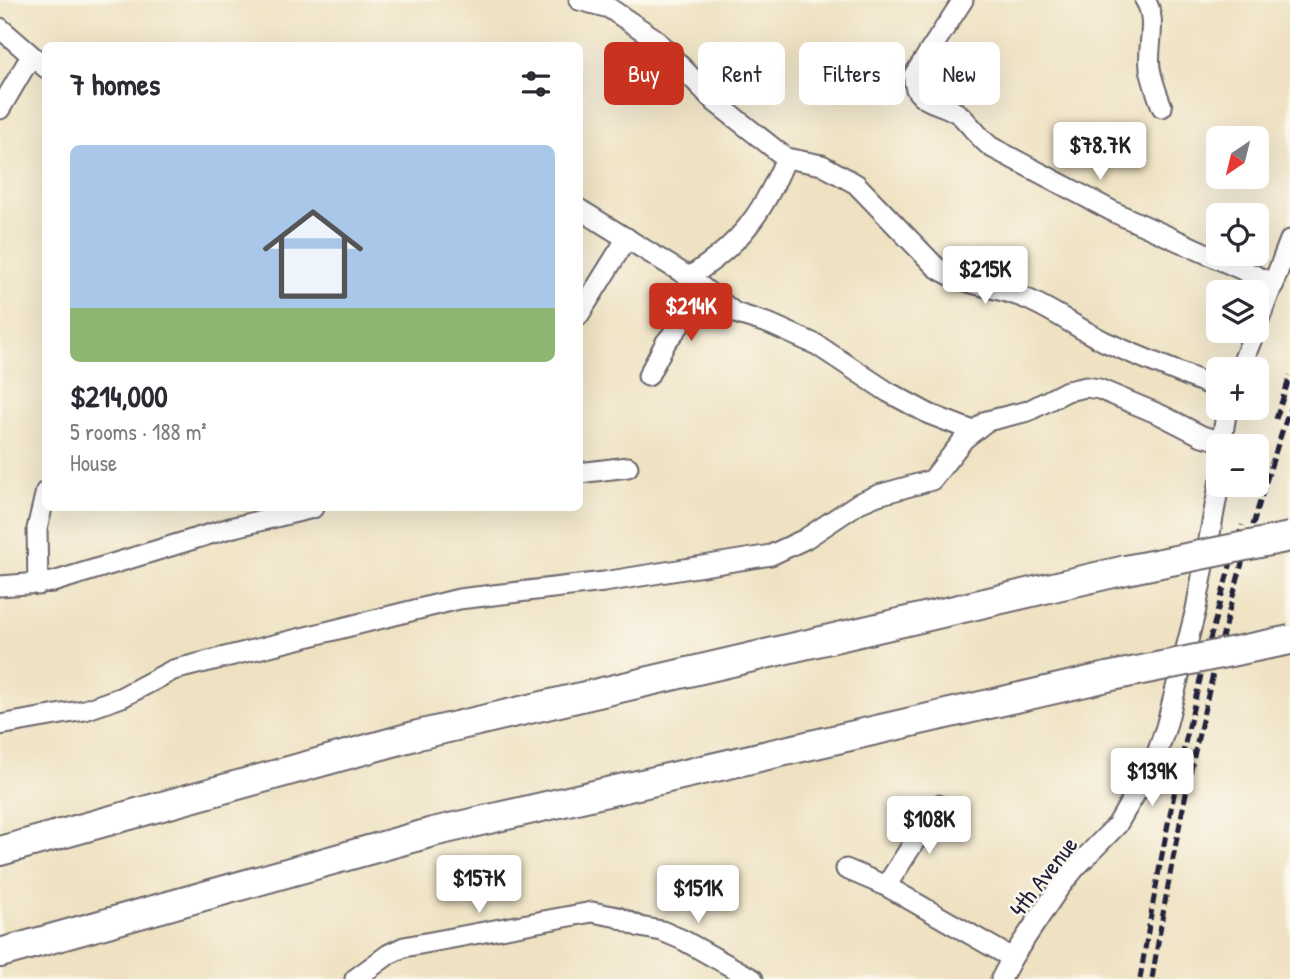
<!DOCTYPE html>
<meta charset="utf-8">
<style>
:root{--surface:#fff;--page:#f2f2f3;--text:#2b2b33;--muted:#7c7c81;--line:#e1e1e2;--accent:#c8321e}
body{margin:0;font-family:"Patrick Hand",sans-serif;background:var(--page);color:var(--text);height:100vh;display:flex;flex-direction:column;font-size:26px;white-space:nowrap}
*{box-sizing:border-box;margin:0}
p{font-size:23px;color:var(--muted)}
.icon{flex:none;width:38px;height:38px;fill:none;stroke:currentColor;stroke-width:2;stroke-linecap:round;stroke-linejoin:round}
.map{position:relative;flex:1;overflow:hidden}
.sheet{position:absolute;left:42px;top:42px;width:541px;height:469px;display:flex;flex-direction:column;background:var(--surface);border-radius:10px;box-shadow:0 7px 28px #0002}
.sheet>*{flex:none}
.banner{position:absolute;left:604px;top:42px;width:581px;height:63px;display:flex;gap:14px}
.needle{width:46px;rotate:215deg}
.controls{position:absolute;left:1206px;top:126px;display:grid;gap:14px}
.controls a{display:grid;place-items:center;width:63px;height:63px;border-radius:10px;background:var(--surface);box-shadow:0 7px 28px #0002;font-size:35px}
.price{position:absolute;translate:-50% -60px;padding:0 16px;border-radius:7px;background:#fff;color:#222;font-size:23px;line-height:46px;filter:drop-shadow(0 2px 4px #0008)}
.price::after{content:'';position:absolute;left:50%;top:42px;width:21px;height:16px;margin-left:-10px;background:inherit;clip-path:polygon(0 0,100% 0,50% 100%)}
.price.selected{background:var(--accent);color:#fff}
ul{padding:0;list-style:none}
li{display:grid;align-content:center;gap:14px;height:371px;padding:0 28px}
li+li{border-top:2px solid var(--line)}
li span{display:grid;place-items:center;height:217px;border-radius:10px;color:#555}
li>.icon{margin-inline-start:auto}
span .icon{width:126px;height:126px;fill:#fffc;stroke-width:1}
li b{font-size:30px}
h2{display:flex;justify-content:space-between;align-items:center;height:84px;padding:0 28px;font-size:30px}
.tag{padding:0 24px;border-radius:10px;background:var(--surface);box-shadow:0 7px 28px #0002;font-size:24px;line-height:63px}
.tag.selected{background:var(--accent);color:#fff}
.map>svg:first-child{display:block}
.lines{fill:none;stroke-linecap:round;stroke-linejoin:round}
.minor-casing{stroke:#6a656a;stroke-width:23}
.highway-casing{stroke:#6a656a;stroke-width:32}
.minor{stroke:#fff;stroke-width:19}
.highway{stroke:#fff;stroke-width:28}
.rail{stroke:#22223b;stroke-width:5;stroke-dasharray:10 5;stroke-linecap:butt}
.highway-bridge-casing{stroke:#6a656a;stroke-width:32;stroke-linecap:butt}
.highway-bridge{stroke:#fff;stroke-width:28}
.labels{text-anchor:middle;dominant-baseline:central;stroke-width:5;stroke-linejoin:round;paint-order:stroke}
.street-label{font-size:24px;fill:#22223b;stroke:#fbf7ec}
</style>
<div class="map">
<svg width="1290" height="979" viewBox="0 0 1290 979">
<rect width="100%" height="100%" fill="#fbf7ec"/>
<filter id="ink" filterUnits="userSpaceOnUse"><feTurbulence type="fractalNoise" baseFrequency=".0143" numOctaves="2"/><feDisplacementMap in="SourceGraphic" scale="14" xChannelSelector="R" yChannelSelector="G"/><feConvolveMatrix kernelMatrix="1 2 1 2 8 2 1 2 1" color-interpolation-filters="sRGB"/></filter>
<filter id="wash" filterUnits="userSpaceOnUse"><feTurbulence type="fractalNoise" baseFrequency=".00686" numOctaves="4" result="noise"/><feDisplacementMap in="SourceGraphic" scale="28" xChannelSelector="R" yChannelSelector="G"/><feGaussianBlur stdDeviation="1.57" result="paint"/><feColorMatrix in="noise" values="0 0 0 0 0 0 0 0 0 0 0 0 0 0 0 0 0 1.4 0 .05"/><feComposite in="paint" operator="in"/></filter>
<g filter="url(#wash)">
<rect width="100%" height="100%" fill="#efe2c2"/>
</g>
<g filter="url(#ink)">
<g class="lines">
<defs>
<g id="minor">
<path d="M579,0L609,8L654,38L715,102L786,158C763,213 740,245 689,277"/>
<path d="M963,0L914,75C912,105 943,101 960,115C971,125 978,137 991,147L1116,213L1274,284"/>
<path d="M1145,0C1158,19 1147,46 1150,68C1152,81 1157,94 1162,107"/>
<polyline points="0,28 46,68"/>
<polyline points="0,109 31,56"/>
<path d="M786,158L822,165L856,184L936,267C963,286 997,286 1027,299C1055,311 1080,330 1108,343C1144,359 1181,373 1218,388"/>
<polyline points="579,209 689,277 735,313 770,324 817,345 888,392 929,414 973,431"/>
<polyline points="579,315 627,238"/>
<polyline points="1256,328 1290,240"/>
<polyline points="1240,369 1255,331"/>
<polyline points="648,376 666,342 707,292"/>
<polyline points="1221,446 1227,408"/>
<polyline points="579,473 628,467"/>
<polyline points="38,585 37,529 46,491"/>
<polyline points="0,586 53,582 230,528 313,508"/>
<polyline points="0,725 85,710 122,697 173,670 459,599 604,582 771,555 805,539 859,503 878,495 932,480 964,439 987,421 1028,411 1067,391 1086,387 1099,389 1161,415 1202,436 1221,441"/>
<polyline points="846,869 886,886 1012,958"/>
<polyline points="886,886 938,805"/>
<polyline points="355,979 389,954 404,947 592,912 618,917 640,927 662,931 683,940 753,979"/>
<polyline points="1001,979 1012,958 1059,888 1076,867 1117,825 1154,762 1166,727 1196,609 1219,485"/>
</g>
<g id="highway">
<polyline points="0,851 418,735 1126,570"/>
<polyline points="0,953 433,832 1107,677"/>
</g>
</defs>
<use href="#minor" class="minor-casing"/>
<use href="#highway" class="highway-casing"/>
<use href="#minor" class="minor"/>
<use href="#highway" class="highway"/>
<g class="rail">
<polyline points="1276,419 1290,376"/>
<path d="M1140,979C1165,826 1197,674 1242,525"/>
<path d="M1152,979C1183,785 1227,594 1290,408"/>
</g>
<defs>
<g id="highway-bridge">
<polyline points="1126,570 1290,537"/>
<polyline points="1107,677 1290,640"/>
</g>
</defs>
<use href="#highway-bridge" class="highway-bridge-casing"/>
<use href="#highway-bridge" class="highway-bridge"/>
</g>
</g>
<g class="labels">
<g class="street-label">
<text transform="translate(1043 876) rotate(-52)">4th Avenue</text>
</g>
</g>
</svg>
<div class="controls">
<a><svg class="needle" viewBox="-14 -14 28 28"><path d="M0-13l5 13h-10z" fill="#e53935"/><path d="M0 13l5-13h-10z" fill="#7c7c81"/></svg></a>
<a><svg class="icon" aria-label="locate" viewBox="0 0 24 24"><circle cx="12" cy="12" r="6"/><path d="M12 2v4M12 18v4M2 12h4M18 12h4"/></svg></a>
<a><svg class="icon" aria-label="layers" viewBox="0 0 24 24"><path d="M12 4l9 5-9 5-9-5zM3 14l9 5 9-5"/></svg></a>
<a>+</a>
<a>−</a>
</div>
<b class="price" style="left:1100px;top:182px">$78.7K</b>
<b class="price" style="left:985px;top:306px">$215K</b>
<b class="price selected" style="left:691px;top:343px">$214K</b>
<b class="price" style="left:1152px;top:808px">$139K</b>
<b class="price" style="left:929px;top:856px">$108K</b>
<b class="price" style="left:479px;top:915px">$157K</b>
<b class="price" style="left:698px;top:925px">$151K</b>
<div class="banner">
<a class="tag selected">Buy</a>
<a class="tag">Rent</a>
<a class="tag">Filters</a>
<a class="tag">New</a>
</div>
<section class="sheet">
<h2>7 homes<svg class="icon" aria-label="filters" viewBox="0 0 24 24"><path d="M4 7h16M4 17h16"/><circle cx="9" cy="7" r="2"/><circle cx="15" cy="17" r="2"/></svg></h2>
<ul>
<li><span style="background:linear-gradient(#a9c7e8 75%,#8fb573 0)"><svg class="icon" aria-label="home" viewBox="0 0 24 24"><path d="M3 11l9-7 9 7M6 9v11h12V9"/></svg></span><div><b>$214,000</b><p>5 rooms · 188 m²</p><p>House</p></div></li>
</ul>
</section>
</div>
